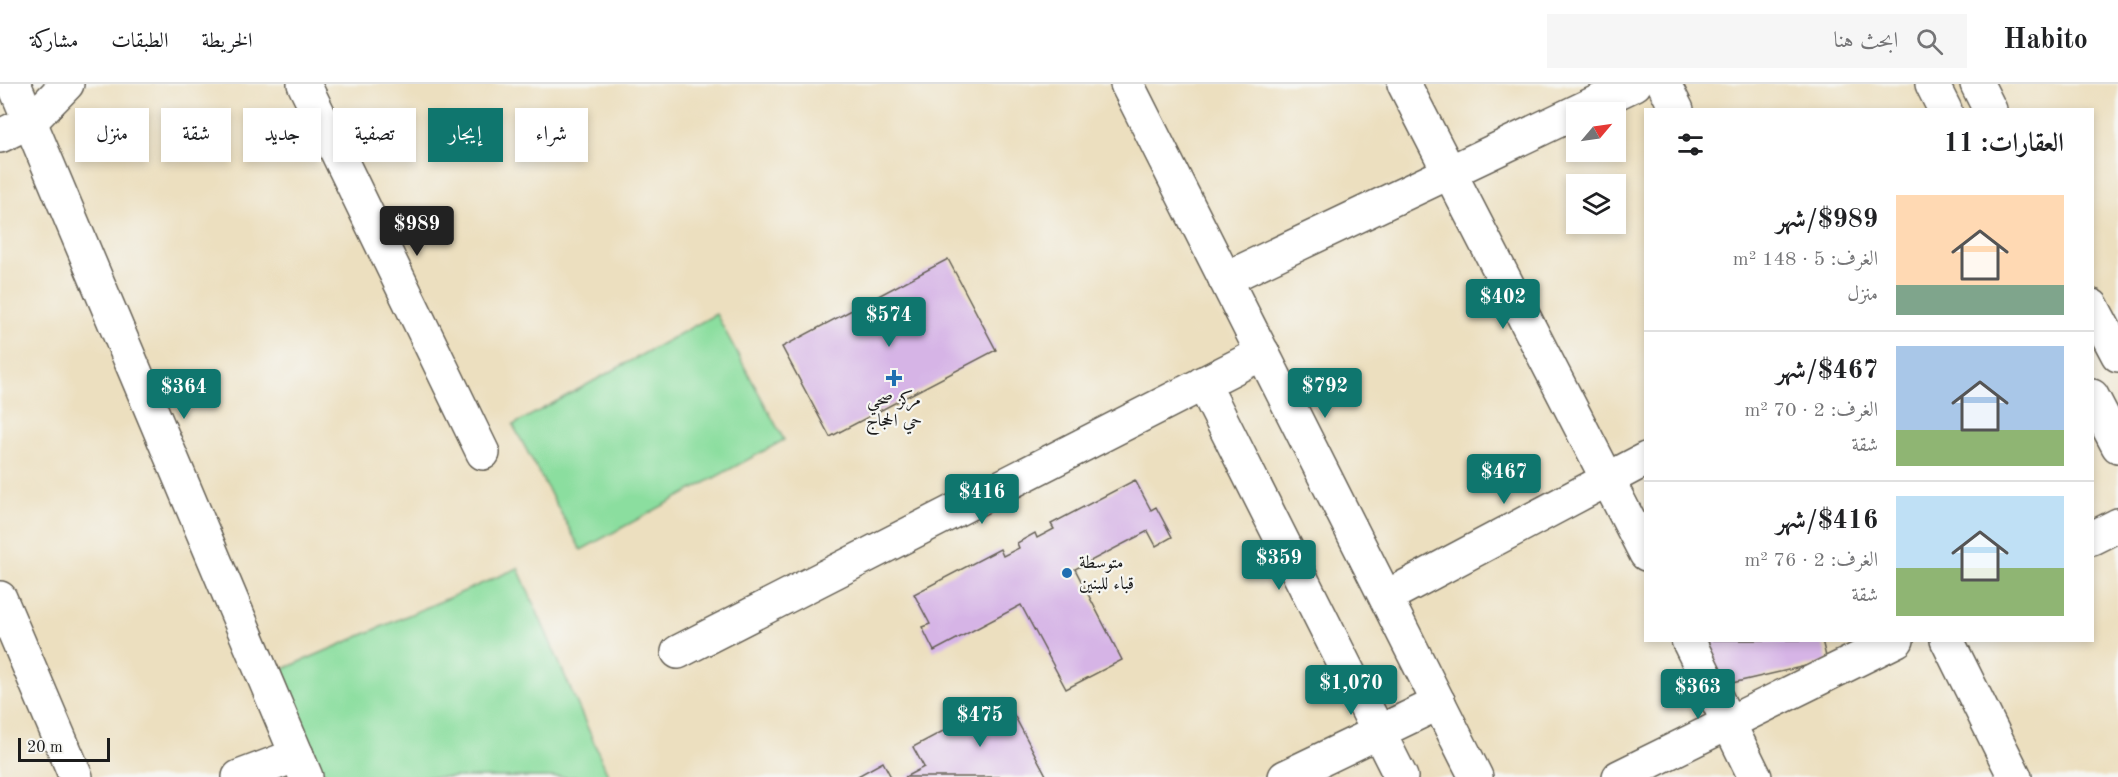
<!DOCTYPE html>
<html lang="ar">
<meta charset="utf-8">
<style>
:root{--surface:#fff;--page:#f6f6f6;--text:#202124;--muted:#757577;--line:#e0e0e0;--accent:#0f766e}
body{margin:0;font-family:"Old Standard TT",Amiri,serif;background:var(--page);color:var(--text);direction:rtl;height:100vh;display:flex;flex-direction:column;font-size:22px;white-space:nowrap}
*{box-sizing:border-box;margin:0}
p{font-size:20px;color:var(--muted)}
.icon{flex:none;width:33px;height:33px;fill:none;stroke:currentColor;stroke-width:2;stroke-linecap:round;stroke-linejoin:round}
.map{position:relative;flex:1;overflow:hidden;direction:ltr}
.panel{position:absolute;left:1644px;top:24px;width:450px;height:534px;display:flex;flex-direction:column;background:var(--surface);border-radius:0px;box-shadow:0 3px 9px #0003;direction:rtl}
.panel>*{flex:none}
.top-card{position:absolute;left:18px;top:24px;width:570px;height:54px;direction:rtl;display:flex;gap:12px}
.needle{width:39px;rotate:61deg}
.controls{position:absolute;left:1566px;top:18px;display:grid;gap:12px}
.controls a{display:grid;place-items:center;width:60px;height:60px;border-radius:0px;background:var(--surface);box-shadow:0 3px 9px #0003;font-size:30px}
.scale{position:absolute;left:18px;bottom:15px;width:92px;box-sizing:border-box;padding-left:6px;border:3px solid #1c1c1c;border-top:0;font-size:16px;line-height:21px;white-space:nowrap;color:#1c1c1c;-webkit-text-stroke:4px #f6f6f2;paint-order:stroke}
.price{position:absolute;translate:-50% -51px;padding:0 14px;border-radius:6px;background:var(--accent);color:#fff;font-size:20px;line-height:39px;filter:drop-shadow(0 2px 3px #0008)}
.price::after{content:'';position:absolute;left:50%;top:36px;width:18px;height:14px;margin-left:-9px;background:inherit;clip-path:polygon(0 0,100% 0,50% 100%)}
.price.selected{background:#222;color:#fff}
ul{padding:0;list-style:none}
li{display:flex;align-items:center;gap:18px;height:150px;padding:0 30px}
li+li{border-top:2px solid var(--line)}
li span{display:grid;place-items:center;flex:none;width:168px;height:120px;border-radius:0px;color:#555}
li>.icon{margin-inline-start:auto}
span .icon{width:72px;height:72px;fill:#fffc;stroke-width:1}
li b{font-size:26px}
h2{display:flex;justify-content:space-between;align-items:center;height:72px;padding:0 30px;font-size:26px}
.pill{padding:0 21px;border-radius:0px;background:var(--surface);box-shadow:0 3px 9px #0003;font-size:21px;line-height:54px}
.pill.selected{background:var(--accent);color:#fff}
header{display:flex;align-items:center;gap:36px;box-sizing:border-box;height:84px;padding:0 30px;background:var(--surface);border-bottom:2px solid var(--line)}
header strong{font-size:28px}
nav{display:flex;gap:33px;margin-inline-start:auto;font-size:21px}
.search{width:420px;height:54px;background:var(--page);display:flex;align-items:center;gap:15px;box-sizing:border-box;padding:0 21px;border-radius:0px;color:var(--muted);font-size:22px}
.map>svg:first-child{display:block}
.green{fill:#8bde9f;stroke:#547d5e;stroke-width:1.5}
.building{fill:#d6b4e6}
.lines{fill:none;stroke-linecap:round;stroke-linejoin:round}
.minor-casing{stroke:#656055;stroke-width:36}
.secondary-casing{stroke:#656055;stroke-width:36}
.minor{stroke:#fff;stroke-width:33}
.secondary{stroke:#fff;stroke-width:33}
.poi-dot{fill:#1f6fb2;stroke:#f6f6f2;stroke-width:2}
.labels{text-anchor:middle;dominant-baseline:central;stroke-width:4.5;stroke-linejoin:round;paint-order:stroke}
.poi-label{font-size:18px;fill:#1c1c1c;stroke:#f6f6f2}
</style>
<header>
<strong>Habito</strong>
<div class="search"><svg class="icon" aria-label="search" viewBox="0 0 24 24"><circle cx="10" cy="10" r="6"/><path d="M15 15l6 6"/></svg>ابحث هنا</div>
<nav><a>الخريطة</a><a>الطبقات</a><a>مشاركة</a></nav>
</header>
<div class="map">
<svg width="2118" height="693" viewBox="0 0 2118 693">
<rect width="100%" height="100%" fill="#f6f6f2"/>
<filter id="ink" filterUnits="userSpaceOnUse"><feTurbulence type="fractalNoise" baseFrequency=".0167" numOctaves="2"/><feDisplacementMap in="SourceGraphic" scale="12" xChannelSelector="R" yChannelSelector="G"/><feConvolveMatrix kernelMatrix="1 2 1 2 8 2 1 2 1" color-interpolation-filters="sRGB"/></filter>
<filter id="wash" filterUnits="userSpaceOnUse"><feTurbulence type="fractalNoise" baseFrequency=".008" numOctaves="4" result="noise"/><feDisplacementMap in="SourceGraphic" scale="24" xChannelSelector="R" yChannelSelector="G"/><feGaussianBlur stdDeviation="1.35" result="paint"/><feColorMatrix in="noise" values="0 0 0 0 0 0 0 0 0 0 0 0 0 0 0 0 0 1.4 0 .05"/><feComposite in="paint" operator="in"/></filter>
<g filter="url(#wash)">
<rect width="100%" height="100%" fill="#ecdfbf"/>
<g class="green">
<polygon points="716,230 784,356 581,466 513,341"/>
<polygon points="518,484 609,693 317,693 272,590"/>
</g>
<g id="blocks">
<g class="building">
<polygon points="948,175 996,266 830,353 782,263"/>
<polygon points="1135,396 1151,426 1156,423 1172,453 1156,462 1148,447 1075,485 1122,576 1066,605 1021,521 934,567 922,543 930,540 914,510 1000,465 1003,472 1019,464 1017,459 1035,449 1037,454 1054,445 1051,440"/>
<polygon points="1708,556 1822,556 1827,577 1719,602"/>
<polygon points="1005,614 1047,693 905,693 924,683 913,663"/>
<polygon points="883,678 891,693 856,693"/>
</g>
</g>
</g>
<g filter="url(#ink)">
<use href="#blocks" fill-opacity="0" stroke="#656055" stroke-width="1.5"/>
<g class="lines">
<defs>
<g id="minor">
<polyline points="14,0 306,693"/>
<polyline points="304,0 483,369"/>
<polyline points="1127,0 1476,693"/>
<polyline points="1404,0 1646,470"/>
<polyline points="1664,0 1677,26"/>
<polyline points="0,52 31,37 67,0"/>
<polyline points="1225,195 1635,0"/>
<polyline points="1203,299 1401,693"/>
<polyline points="2092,454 2118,441"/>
<polyline points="1386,513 1646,375"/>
<polyline points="0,514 76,693"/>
<polyline points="1688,556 1755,693"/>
<polyline points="1947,556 2015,693"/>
<polyline points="678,568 1263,269"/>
<polyline points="239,693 297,671"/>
<polyline points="1285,693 1439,619"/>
<polyline points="1619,693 1897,556"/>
</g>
<g id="secondary">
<polyline points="1932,0 1945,26"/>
<polyline points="1977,0 1990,26"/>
<polyline points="2092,222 2118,271"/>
<polyline points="2092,312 2118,362"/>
</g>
</defs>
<use href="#minor" class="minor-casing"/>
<use href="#secondary" class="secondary-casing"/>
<use href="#minor" class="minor"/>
<use href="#secondary" class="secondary"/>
</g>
</g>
<g class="poi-dot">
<path d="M891 285h6v6h6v6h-6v6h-6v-6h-6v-6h6z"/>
<circle cx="1067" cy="489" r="6"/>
</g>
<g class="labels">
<g class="poi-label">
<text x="894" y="316">مركز صحي<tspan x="894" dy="21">حي الحجاج</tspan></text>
<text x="1079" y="479" text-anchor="start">متوسطة<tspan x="1079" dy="21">قباء للبنين</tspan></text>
</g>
</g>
</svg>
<div class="controls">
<a><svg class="needle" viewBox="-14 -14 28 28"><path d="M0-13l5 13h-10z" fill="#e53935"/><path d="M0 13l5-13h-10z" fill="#757577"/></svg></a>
<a><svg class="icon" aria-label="layers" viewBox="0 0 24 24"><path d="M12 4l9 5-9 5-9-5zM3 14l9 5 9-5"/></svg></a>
</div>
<div class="scale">20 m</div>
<b class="price selected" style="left:417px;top:173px">$989</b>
<b class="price" style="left:1503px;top:246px">$402</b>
<b class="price" style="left:889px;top:264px">$574</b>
<b class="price" style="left:1325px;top:335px">$792</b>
<b class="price" style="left:184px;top:336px">$364</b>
<b class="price" style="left:1504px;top:421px">$467</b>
<b class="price" style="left:982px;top:441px">$416</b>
<b class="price" style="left:1279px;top:507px">$359</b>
<b class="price" style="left:1351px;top:632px">$1,070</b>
<b class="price" style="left:1698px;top:636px">$363</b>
<b class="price" style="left:980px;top:664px">$475</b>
<div class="top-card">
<a class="pill">شراء</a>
<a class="pill selected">إيجار</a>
<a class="pill">تصفية</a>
<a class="pill">جديد</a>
<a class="pill">شقة</a>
<a class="pill">منزل</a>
</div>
<section class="panel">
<h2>العقارات: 11<svg class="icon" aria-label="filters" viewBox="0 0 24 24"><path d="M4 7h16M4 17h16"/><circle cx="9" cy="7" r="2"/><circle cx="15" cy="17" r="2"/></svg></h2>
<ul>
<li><span style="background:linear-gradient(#ffd9b3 75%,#7fa58c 0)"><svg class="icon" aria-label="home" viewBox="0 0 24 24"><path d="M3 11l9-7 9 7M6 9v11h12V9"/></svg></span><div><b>$989/شهر</b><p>الغرف: 5 · 148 m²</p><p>منزل</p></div></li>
<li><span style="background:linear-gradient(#a9c7e8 70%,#8fb573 0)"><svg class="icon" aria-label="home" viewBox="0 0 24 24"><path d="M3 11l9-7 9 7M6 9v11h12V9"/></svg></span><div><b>$467/شهر</b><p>الغرف: 2 · 70 m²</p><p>شقة</p></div></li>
<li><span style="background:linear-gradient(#bfe0f5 60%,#8fb573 0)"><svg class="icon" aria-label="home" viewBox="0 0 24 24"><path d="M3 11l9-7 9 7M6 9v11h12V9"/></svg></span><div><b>$416/شهر</b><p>الغرف: 2 · 76 m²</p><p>شقة</p></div></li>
</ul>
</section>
</div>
